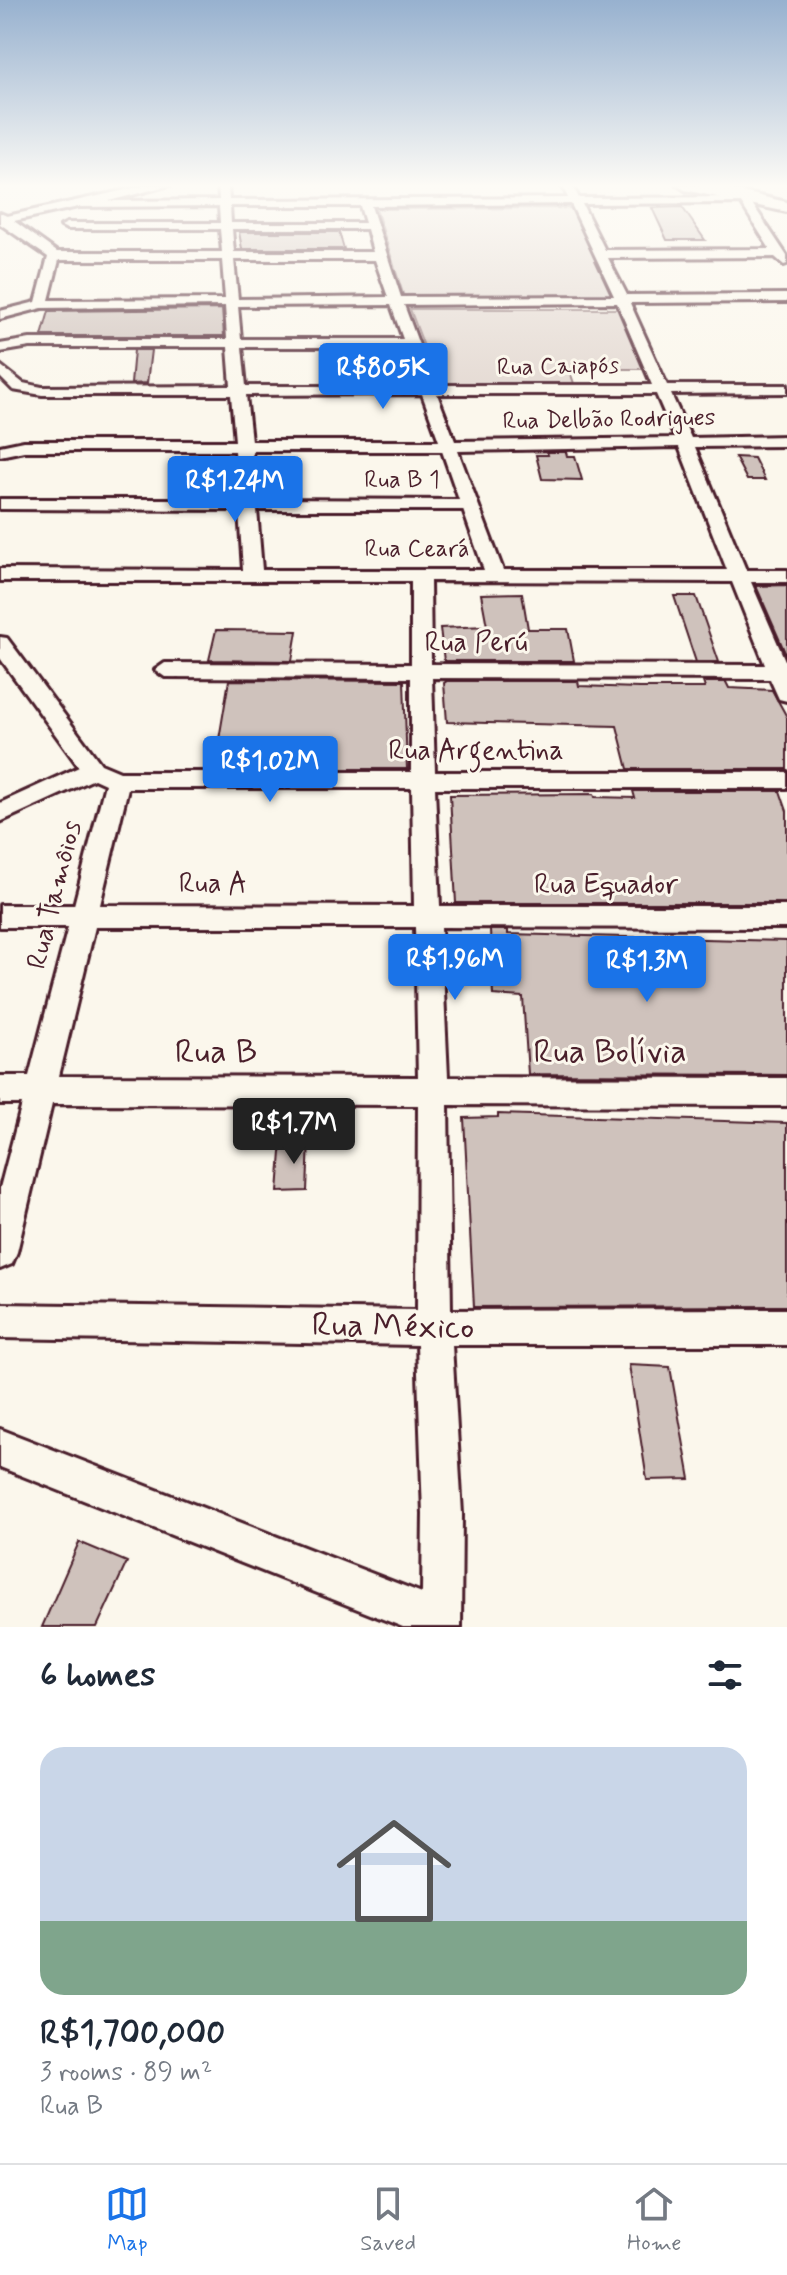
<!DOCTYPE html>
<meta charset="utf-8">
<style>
:root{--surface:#fff;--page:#f2f2f3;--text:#1f2937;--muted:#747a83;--line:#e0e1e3;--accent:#1a73e8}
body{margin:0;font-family:Mynerve,sans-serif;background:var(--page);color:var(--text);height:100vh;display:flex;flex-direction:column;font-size:30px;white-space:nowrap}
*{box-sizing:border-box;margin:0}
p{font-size:26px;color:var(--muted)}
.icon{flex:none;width:44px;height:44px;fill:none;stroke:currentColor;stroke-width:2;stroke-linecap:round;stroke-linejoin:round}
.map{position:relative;height:1627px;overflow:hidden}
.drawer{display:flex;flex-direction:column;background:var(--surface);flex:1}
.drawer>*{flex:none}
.price{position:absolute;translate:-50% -68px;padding:0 18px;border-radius:8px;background:var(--accent);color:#fff;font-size:26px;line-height:52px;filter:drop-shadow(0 2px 4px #0008)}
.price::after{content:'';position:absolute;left:50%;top:48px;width:24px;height:18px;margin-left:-12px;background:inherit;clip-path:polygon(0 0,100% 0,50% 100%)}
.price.active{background:#222;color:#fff}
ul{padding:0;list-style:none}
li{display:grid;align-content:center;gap:16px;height:424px;padding:0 40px}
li+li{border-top:2px solid var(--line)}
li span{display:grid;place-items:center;height:248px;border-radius:24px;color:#555}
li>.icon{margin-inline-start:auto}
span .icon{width:144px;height:144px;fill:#fffc;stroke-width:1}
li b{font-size:34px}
h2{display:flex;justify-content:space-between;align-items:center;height:96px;padding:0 40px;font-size:34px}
.menu{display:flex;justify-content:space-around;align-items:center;height:112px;border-top:2px solid var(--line);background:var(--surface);font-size:22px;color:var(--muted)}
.menu a{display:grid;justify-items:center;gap:4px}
.menu .active{color:var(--accent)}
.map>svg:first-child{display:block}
.green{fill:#e2d7d0;stroke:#967b7e;stroke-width:2}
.building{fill:#cfc2bc;stroke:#4a1f2b;stroke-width:2}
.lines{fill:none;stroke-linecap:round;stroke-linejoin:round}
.street-casing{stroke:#4a1f2b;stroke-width:6}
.primary-casing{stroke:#4a1f2b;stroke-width:6}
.street{fill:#fbf7ec;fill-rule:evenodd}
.primary{fill:#fbf7ec;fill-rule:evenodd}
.labels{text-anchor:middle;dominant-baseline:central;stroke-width:6;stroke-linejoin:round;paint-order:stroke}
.far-street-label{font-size:24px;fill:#4a1f2b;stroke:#fbf7ec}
.street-label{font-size:28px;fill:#4a1f2b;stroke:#fbf7ec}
.near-street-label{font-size:34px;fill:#4a1f2b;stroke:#fbf7ec}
</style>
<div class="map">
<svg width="787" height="1627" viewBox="0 0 787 1627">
<rect width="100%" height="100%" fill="#fbf7ec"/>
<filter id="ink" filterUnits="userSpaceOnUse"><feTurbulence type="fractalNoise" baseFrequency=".0125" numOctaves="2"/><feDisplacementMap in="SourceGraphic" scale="16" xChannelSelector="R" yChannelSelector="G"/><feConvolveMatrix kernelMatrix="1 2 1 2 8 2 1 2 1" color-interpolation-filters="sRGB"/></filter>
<g filter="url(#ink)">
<g class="green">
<polygon points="572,208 616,298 405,300 376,209"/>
<polygon points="410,309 619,309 648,369 569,369 576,389 440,389"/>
</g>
<g class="building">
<polygon points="682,207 705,240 667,240 652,208"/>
<polygon points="239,232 339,232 344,249 242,249"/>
<polygon points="222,309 224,336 42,336 49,311"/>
<polygon points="134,350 151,350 147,383 131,384"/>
<polygon points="547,452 566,452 567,456 575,456 582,480 542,479 536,455 548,455"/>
<polygon points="735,457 754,458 765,480 747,480"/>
<polygon points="787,585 787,657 756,586"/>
<polygon points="522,593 528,629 568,629 574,661 444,661 440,628 487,626 481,594"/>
<polygon points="674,596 696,596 719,662 696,662"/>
<polygon points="216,630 297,631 292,661 209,660"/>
<polygon points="229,680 404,681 407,769 214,769"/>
<polygon points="447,681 578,681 579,686 639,688 705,688 703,682 726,682 729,688 772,690 787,717 787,769 628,769 617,726 447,722 444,683"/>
<polygon points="633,791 780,791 787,811 787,903 456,903 450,795 594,794 595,797 635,798"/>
<polygon points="490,930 508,930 508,934 787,941 787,1075 528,1074 523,997 493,995"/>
<polygon points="498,1114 787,1123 787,1306 474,1307 464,1118 498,1117"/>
<polygon points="282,1139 309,1139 307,1191 278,1192"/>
<polygon points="629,1365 670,1367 690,1479 647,1480"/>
<polygon points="79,1542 127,1562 97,1627 42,1627"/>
</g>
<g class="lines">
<defs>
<path id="street" d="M148,185H170L109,201L219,200L218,185H228L229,200L568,198L562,185H572L579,198L748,197L753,200L751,202L787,256V264L784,265L775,257L608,258L627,295L787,294V302L630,303L667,385H787V393L671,394L691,438L787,436V446L695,447L746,570H787V582H751L787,665V701L779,699L770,679L432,678L435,772H787V788H435L440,906H787V928L441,927L448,1077L787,1078V1106L448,1105L451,1310L787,1309V1345H452L462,1514L461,1627H403L0,1467V1429L422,1593L423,1514L417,1345L0,1338V1304L417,1310L418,1105L52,1104L17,1252L12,1264L0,1269V1188L22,1104H0V1076H29L68,927H0V905H74L105,784L94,779L0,822V803L79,767L0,658V637L7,638L101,764L120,772H411V678L165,677L155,670L165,663L411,664V581H0V569L243,570L239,510L0,509V499H239L235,451H24L0,456V446L24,441H235L231,395H42L13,390L0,377V365L23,383L42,387L231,386L228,347H30L0,352V344L30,339H227L225,306L42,308L0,319V311L36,302L48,257L0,224V213L7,216ZM741,203L770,249L605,250L582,204ZM571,204L614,296L401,297L371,206ZM219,206L220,223H67L61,226L67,229H220L222,252H57L14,221L78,207ZM230,206H360L365,223H231ZM232,229H367L373,252H234ZM59,260H222L225,299L49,300ZM234,260H375L388,297L238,299ZM617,303L652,385H434L404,305ZM391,305L403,339H241L238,306ZM242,347H406L419,386H246ZM422,394L439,441H251L246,395ZM437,394H656L675,438L455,441ZM679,447L727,570H503L458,451ZM252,451H442L459,500L256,499ZM257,510H463L484,570H262ZM430,581L732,582L765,665L431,664ZM128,788H412L414,906L100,905ZM95,927H415L418,1077L59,1076Z"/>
<polygon id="primary" points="677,185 711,185 787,202 787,212 685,190"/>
</defs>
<use href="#street" class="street-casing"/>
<use href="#primary" class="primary-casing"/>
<use href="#street" class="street"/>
<use href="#primary" class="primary"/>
</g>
</g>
<linearGradient id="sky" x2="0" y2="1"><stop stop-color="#97b1cf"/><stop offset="0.45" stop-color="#fdfbf6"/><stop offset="1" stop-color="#fdfbf6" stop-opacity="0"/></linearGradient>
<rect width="787" height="413" fill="url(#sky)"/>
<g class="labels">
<g class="far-street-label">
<text transform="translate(558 367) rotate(-1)">Rua Caiapós</text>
<text transform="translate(609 420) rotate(-1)">Rua Delbão Rodrigues</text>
<text x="402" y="480">Rua B 1</text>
<text x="417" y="549">Rua Ceará</text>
</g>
<g class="street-label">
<text x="476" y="643">Rua Perú</text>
<text x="476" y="751">Rua Argentina</text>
<text x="213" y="884">Rua A</text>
<text x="606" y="885">Rua Equador</text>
<text transform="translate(55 895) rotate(-76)">Rua Tamôios</text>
</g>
<g class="near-street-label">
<text x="216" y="1052">Rua B</text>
<text x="610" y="1052">Rua Bolívia</text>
<text transform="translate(393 1327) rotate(1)">Rua México</text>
</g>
</g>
</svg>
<b class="price" style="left:383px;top:411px">R$805K</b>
<b class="price" style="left:235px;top:524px">R$1.24M</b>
<b class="price" style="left:270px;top:804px">R$1.02M</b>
<b class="price" style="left:455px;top:1002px">R$1.96M</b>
<b class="price" style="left:647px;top:1004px">R$1.3M</b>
<b class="price active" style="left:294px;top:1166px">R$1.7M</b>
</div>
<section class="drawer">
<h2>6 homes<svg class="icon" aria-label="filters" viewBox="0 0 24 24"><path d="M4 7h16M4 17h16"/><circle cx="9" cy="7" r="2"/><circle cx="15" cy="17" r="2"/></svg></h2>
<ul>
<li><span style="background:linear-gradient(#c9d6e8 70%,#7fa58c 0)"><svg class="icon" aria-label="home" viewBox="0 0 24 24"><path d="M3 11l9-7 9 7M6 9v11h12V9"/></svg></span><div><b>R$1,700,000</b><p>3 rooms · 89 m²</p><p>Rua B</p></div></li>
</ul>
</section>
<nav class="menu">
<a class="active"><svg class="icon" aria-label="map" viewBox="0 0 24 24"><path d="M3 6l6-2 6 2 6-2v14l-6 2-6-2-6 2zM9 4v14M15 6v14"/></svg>Map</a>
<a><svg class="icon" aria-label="saved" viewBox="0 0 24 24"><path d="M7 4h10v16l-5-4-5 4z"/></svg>Saved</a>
<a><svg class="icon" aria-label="home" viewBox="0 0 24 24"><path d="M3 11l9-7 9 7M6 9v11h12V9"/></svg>Home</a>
</nav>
